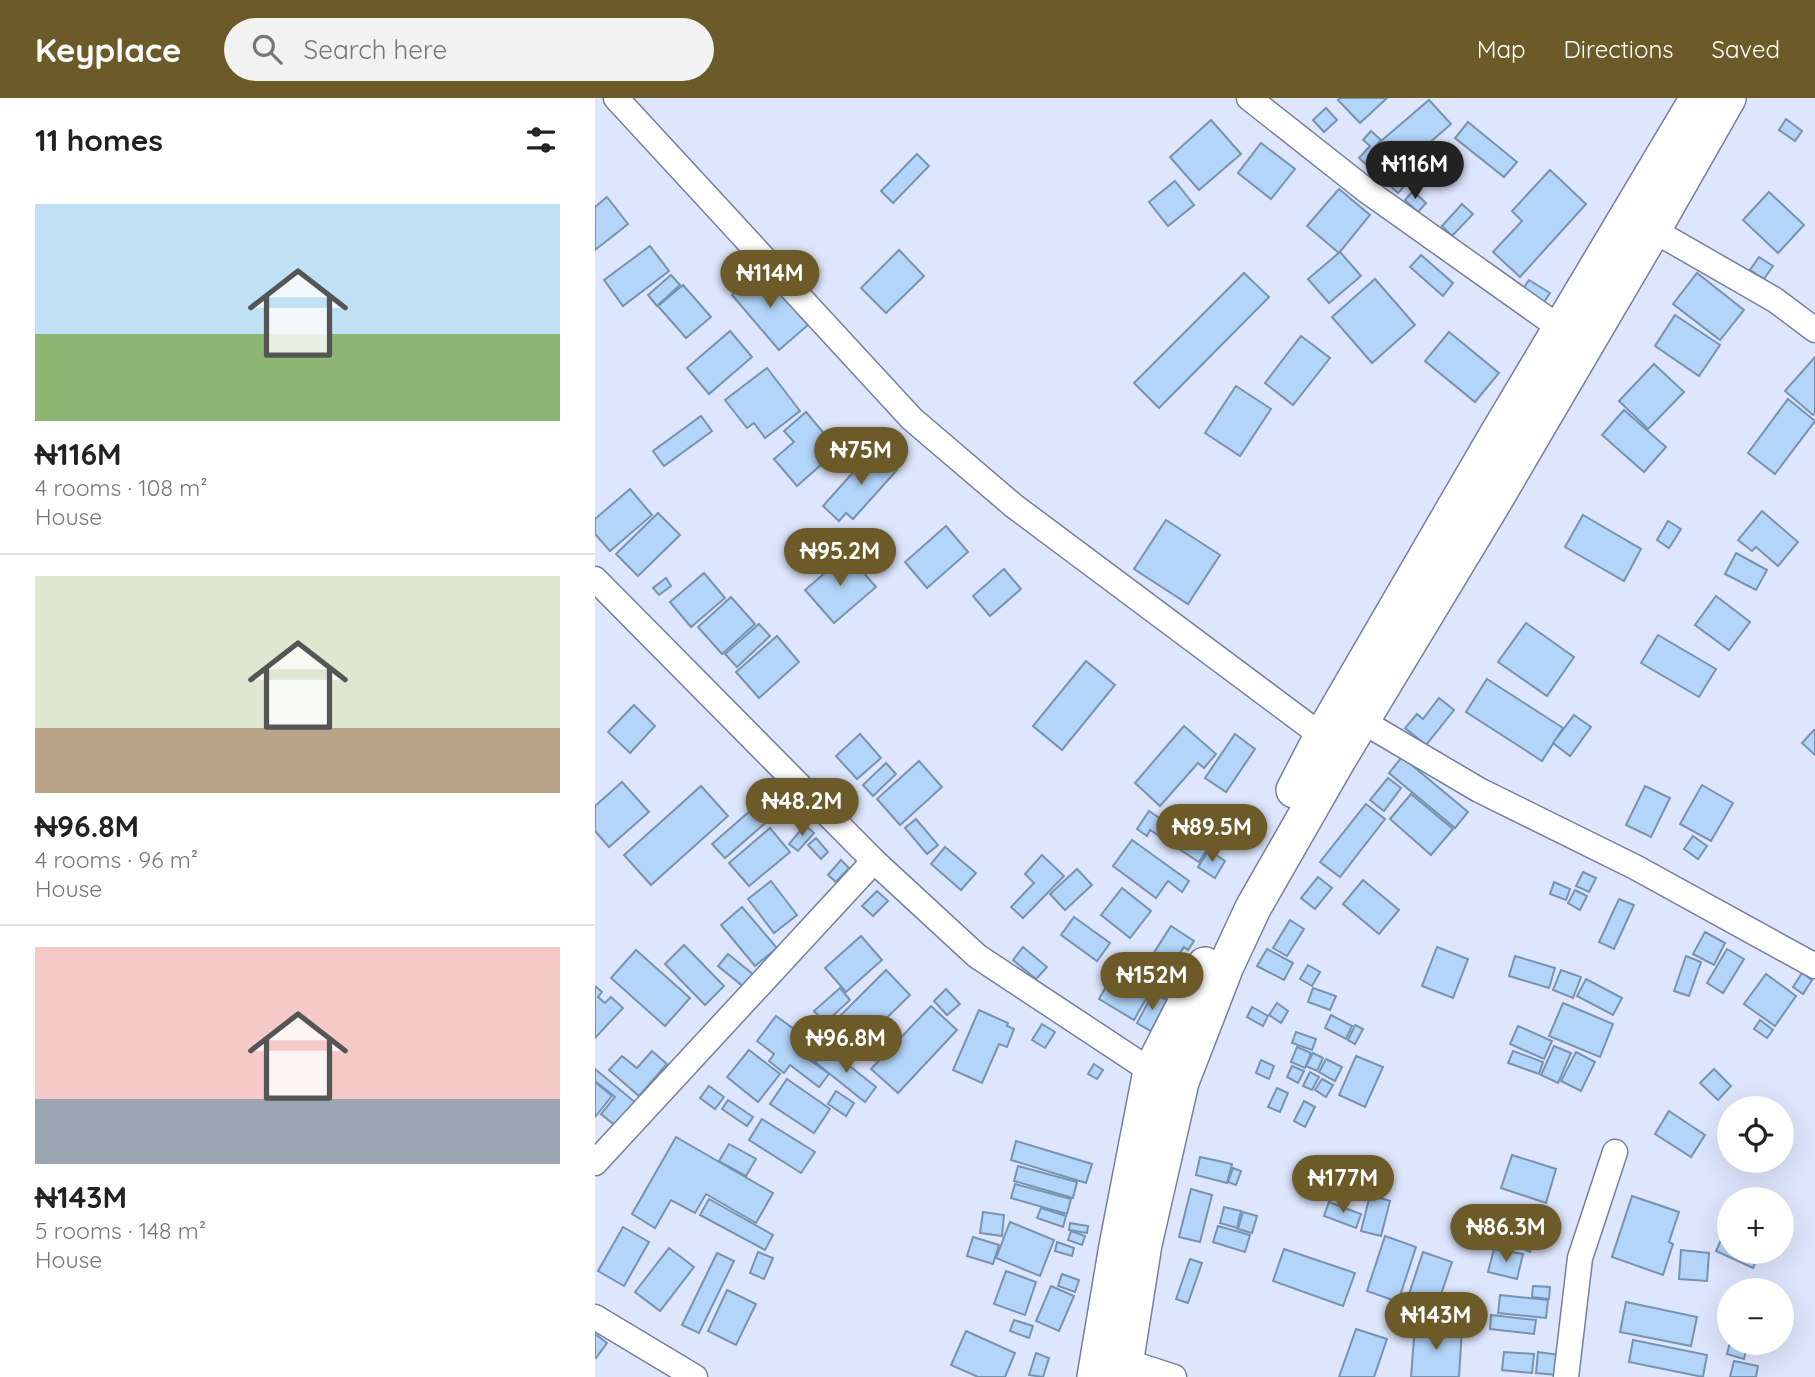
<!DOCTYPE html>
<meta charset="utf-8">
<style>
:root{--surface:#fff;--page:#f2f2f2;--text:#222;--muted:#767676;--line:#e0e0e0;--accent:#6c5b29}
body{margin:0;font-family:Quicksand,sans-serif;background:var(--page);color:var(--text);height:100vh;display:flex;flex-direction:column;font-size:26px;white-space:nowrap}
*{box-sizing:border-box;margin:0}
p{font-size:23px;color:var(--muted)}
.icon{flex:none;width:38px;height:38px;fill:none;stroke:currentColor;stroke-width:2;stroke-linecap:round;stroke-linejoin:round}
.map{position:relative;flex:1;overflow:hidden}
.details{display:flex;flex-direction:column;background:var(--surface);width:595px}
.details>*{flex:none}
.tools{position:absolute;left:1122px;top:998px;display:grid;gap:14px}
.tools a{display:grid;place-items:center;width:77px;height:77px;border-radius:50%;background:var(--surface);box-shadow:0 7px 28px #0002;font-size:35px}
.price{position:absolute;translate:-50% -60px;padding:0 16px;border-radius:24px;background:var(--accent);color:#fff;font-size:23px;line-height:46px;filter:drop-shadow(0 2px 4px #0008)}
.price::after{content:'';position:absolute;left:50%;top:42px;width:21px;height:16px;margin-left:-10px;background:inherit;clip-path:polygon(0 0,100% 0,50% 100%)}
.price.selected{background:#222;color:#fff}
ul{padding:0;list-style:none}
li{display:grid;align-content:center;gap:14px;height:371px;padding:0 35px}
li+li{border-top:2px solid var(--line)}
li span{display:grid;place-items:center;height:217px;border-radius:0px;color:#555}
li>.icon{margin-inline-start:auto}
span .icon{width:126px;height:126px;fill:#fffc;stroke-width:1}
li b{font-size:30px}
h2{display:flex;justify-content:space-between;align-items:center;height:84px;padding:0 35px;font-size:30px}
header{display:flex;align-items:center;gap:42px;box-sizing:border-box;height:98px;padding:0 35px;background:var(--accent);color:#fff}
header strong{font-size:33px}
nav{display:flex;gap:38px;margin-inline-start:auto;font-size:24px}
.search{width:490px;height:63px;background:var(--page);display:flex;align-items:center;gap:18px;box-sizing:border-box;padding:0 24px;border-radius:38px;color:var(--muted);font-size:26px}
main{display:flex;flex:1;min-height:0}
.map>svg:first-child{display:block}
.building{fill:#b3d5fa;stroke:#7893b0;stroke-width:2}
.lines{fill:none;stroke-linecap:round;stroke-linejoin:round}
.street-casing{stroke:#747fa1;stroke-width:27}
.secondary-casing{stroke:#747fa1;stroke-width:38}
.street{stroke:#fff;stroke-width:24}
.secondary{stroke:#fff;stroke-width:35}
</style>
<header>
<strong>Keyplace</strong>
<div class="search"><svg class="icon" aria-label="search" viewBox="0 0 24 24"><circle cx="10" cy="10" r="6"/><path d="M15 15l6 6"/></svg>Search here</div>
<nav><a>Map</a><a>Directions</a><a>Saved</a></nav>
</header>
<main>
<section class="details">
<h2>11 homes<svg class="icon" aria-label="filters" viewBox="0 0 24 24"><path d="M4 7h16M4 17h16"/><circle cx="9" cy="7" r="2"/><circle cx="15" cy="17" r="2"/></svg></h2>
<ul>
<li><span style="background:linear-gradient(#bfe0f5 60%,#8fb573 0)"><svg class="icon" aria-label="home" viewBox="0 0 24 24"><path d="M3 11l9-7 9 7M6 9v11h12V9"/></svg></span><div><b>₦116M</b><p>4 rooms · 108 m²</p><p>House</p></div></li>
<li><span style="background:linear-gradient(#dfe7d0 70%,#b9a48a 0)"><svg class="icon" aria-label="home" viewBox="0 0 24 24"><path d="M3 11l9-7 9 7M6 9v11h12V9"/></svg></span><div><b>₦96.8M</b><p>4 rooms · 96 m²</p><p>House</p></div></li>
<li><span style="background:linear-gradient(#f6c9c9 70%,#9aa5b1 0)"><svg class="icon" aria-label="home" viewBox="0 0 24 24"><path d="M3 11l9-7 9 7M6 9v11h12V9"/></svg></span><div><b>₦143M</b><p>5 rooms · 148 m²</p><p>House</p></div></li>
</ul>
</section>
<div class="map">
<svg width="1220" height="1279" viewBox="0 0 1220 1279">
<rect width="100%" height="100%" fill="#dee6fd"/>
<g class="building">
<polygon points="745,0 792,0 765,25 743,2"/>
<polygon points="834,2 856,26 808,68 786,43"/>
<polygon points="731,10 742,22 729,34 718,22"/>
<polygon points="1191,21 1207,33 1200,43 1184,32"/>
<polygon points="616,22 646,56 604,92 575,59"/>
<polygon points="873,24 922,64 909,79 860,40"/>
<polygon points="776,33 786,42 780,49 816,81 803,95 764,60 775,48 768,42"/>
<polygon points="666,45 700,71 676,101 643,75"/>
<polygon points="322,56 334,68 298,105 286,93"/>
<polygon points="955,72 991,106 925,179 898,154 927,123 917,113"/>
<polygon points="580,83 599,107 573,128 554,104"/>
<polygon points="744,91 775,117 744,155 712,128"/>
<polygon points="818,93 831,105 823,114 810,102"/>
<polygon points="1174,94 1209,127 1183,155 1148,122"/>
<polygon points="12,99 33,126 0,152 0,109"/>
<polygon points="867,106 878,116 857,138 847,128"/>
<polygon points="55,148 74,173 28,208 9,182"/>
<polygon points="304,152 329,178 291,215 266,190"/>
<polygon points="745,154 766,178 734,205 713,181"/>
<polygon points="826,157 858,185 848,198 815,169"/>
<polygon points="1164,159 1178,168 1169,181 1155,172"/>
<polygon points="167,172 213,227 184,252 137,197"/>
<polygon points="649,175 674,199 564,310 539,285"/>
<polygon points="1102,175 1149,212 1125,242 1078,206"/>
<polygon points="76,177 85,187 62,208 53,197"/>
<polygon points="780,181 820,227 777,265 737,219"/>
<polygon points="934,182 955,195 947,207 926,194"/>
<polygon points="88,187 116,219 91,240 63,208"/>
<polygon points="1080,217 1125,247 1104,278 1060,248"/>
<polygon points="135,233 157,259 114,296 92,270"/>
<polygon points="854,234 904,275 880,304 830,263"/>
<polygon points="706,238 735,260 698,307 670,285"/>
<polygon points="1220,259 1220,315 1218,317 1190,293"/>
<polygon points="1059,266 1089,294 1053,331 1024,303"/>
<polygon points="172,270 205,313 170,340 159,325 152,330 130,302"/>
<polygon points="641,288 676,311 645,358 610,335"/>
<polygon points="1193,301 1220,323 1180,376 1153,355"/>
<polygon points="1029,312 1071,349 1049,374 1007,337"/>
<polygon points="211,314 243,352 202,388 179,361 199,344 189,333"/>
<polygon points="106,318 117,333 69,368 58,353"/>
<polygon points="279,351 302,372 258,421 251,415 244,423 228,408"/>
<polygon points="35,391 57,417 15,453 0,436 0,421"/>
<polygon points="1167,413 1203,444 1183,468 1161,449 1157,453 1143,442"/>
<polygon points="63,415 85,437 43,478 21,456"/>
<polygon points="988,417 1046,451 1029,483 970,449"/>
<polygon points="571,422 625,457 593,506 539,471"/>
<polygon points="1073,423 1086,431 1074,450 1062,442"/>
<polygon points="351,428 373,454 332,490 310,464"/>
<polygon points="1141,455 1172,472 1161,492 1130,476"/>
<polygon points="252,456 281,489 239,525 210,492"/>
<polygon points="409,471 426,491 395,518 378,498"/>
<polygon points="109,475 130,500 96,529 75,504"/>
<polygon points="71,480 76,488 64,497 58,490"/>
<polygon points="1121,498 1155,524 1134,552 1100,527"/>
<polygon points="136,499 160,526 127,556 103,529"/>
<polygon points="931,525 979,559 952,598 903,564"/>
<polygon points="164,526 175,538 142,569 130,556"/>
<polygon points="1063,537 1121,571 1104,599 1046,565"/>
<polygon points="182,538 204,564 164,600 141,574"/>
<polygon points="491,563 520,587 467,652 438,628"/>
<polygon points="892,581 968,630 947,663 871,614"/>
<polygon points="844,600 859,612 831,647 810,630 822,616 828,621"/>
<polygon points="39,607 60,628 35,655 13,634"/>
<polygon points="979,617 996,629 975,658 958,645"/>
<polygon points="589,628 621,656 609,670 603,665 565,708 540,685"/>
<polygon points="1219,632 1220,633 1220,657 1207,645"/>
<polygon points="265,636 286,660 262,681 241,658"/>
<polygon points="640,636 660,651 631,694 610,680"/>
<polygon points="807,659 873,714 860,730 794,675"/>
<polygon points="324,663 347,689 305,727 282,701"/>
<polygon points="291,665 301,676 278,698 268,687"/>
<polygon points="793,680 806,690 789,713 775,702"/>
<polygon points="27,684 54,714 14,749 0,733 0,708"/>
<polygon points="1107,687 1138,705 1116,743 1085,726"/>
<polygon points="106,688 133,718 56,787 29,757"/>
<polygon points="1050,688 1075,700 1056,739 1031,727"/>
<polygon points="816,696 858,731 836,757 795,721"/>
<polygon points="163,706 176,720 130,760 117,746"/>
<polygon points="771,706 790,721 745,779 725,764"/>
<polygon points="554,713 612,752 604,764 555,732 552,738 542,731"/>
<polygon points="321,721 343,747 332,756 310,730"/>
<polygon points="210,727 219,735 203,753 194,746"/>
<polygon points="175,730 195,754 154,788 134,765"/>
<polygon points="1098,738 1112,748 1103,761 1089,751"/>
<polygon points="221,740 233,754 226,761 213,747"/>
<polygon points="537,742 594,783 587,794 573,783 561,800 518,768"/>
<polygon points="350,749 381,775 366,792 336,766"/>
<polygon points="614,752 630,763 620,780 603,769"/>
<polygon points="447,757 469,778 428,820 416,809 439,785 430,776"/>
<polygon points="246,762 254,770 241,784 233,777"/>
<polygon points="482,771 497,787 470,812 455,796"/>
<polygon points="988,774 1001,780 994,794 981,788"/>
<polygon points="723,779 737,790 720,811 706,800"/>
<polygon points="768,782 804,812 784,836 748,806"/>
<polygon points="176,783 202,817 179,835 153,801"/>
<polygon points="959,784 975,791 971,802 955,796"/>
<polygon points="527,790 556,813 535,840 506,817"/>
<polygon points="980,792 992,798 985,812 973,805"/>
<polygon points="282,793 293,803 278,818 267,808"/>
<polygon points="1024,801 1039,807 1019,851 1004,844"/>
<polygon points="147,809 182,850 160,868 126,827"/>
<polygon points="479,819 515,845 502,863 466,837"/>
<polygon points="695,822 709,831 692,858 678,850"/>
<polygon points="576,828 599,843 593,852 589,849 571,876 553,864"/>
<polygon points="1110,834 1130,845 1119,867 1098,856"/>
<polygon points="266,838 287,862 251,894 230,870"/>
<polygon points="89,847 129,888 110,907 70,866"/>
<polygon points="428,849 452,869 441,881 418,862"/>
<polygon points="842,849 873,861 858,900 827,888"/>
<polygon points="672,851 698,865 689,882 662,868"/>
<polygon points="1132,851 1149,861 1128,895 1112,885"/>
<polygon points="41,852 95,900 70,928 16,880"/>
<polygon points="133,856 159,877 149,889 123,868"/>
<polygon points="920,858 960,870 954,890 914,878"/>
<polygon points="1091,858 1106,864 1094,898 1079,893"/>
<polygon points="713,867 725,874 717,888 705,881"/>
<polygon points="521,871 556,892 539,922 504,901"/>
<polygon points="291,872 315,897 263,948 239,924"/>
<polygon points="966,872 986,879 978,900 958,892"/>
<polygon points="1207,875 1217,882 1208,896 1198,889"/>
<polygon points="1171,876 1201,898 1180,928 1149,906"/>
<polygon points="991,881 1027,900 1018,917 982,898"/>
<polygon points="0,888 7,894 3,899 10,905 16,899 28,910 0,940"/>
<polygon points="245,890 255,902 230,925 219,913"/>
<polygon points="718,890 741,898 735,912 713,904"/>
<polygon points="351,891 365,906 352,917 339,903"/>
<polygon points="558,895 572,902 556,933 542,925"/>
<polygon points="682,905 693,913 686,925 674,917"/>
<polygon points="968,905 1018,926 1005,959 954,938"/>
<polygon points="336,908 362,932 303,995 276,971"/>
<polygon points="657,909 673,918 668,928 652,919"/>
<polygon points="384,912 413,925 412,928 419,931 412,949 404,946 387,985 358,972"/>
<polygon points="736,917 757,928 751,941 730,930"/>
<polygon points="181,918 225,950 215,962 234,976 224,989 195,967 189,975 174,963 179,956 162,943"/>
<polygon points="1165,922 1178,932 1172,940 1159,931"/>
<polygon points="447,926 460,934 450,950 437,942"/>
<polygon points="760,927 768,931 760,946 753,942"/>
<polygon points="923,928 957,943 949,961 915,946"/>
<polygon points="701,934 721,941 717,952 697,945"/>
<polygon points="959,948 976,955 963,985 946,977"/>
<polygon points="702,949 716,955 710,970 696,964"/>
<polygon points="232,950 281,989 270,1004 220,964"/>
<polygon points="154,952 185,976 163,1004 132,979"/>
<polygon points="57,953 72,966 44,998 14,972 27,958 42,970"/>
<polygon points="918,953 948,964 944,976 913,965"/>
<polygon points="981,954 1000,964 986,993 966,983"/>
<polygon points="718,955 728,960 722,973 711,968"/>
<polygon points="761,958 788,969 770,1009 744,997"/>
<polygon points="731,961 747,969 740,983 724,974"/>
<polygon points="666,962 679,968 674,981 661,975"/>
<polygon points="499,966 508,972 502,981 493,976"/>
<polygon points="697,968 709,973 703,985 692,979"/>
<polygon points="0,971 41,1005 21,1028 6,1016 20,999 0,983"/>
<polygon points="1119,971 1136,988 1123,1002 1105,985"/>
<polygon points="715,974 724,979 717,992 708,988"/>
<polygon points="192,981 235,1011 219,1035 175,1006"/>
<polygon points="727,981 738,987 731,999 720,992"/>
<polygon points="0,984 17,998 0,1019"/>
<polygon points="114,988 129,999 120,1011 105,1000"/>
<polygon points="682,990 693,995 685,1014 673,1009"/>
<polygon points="241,993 259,1005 251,1018 233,1006"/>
<polygon points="133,1002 158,1019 152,1028 127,1011"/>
<polygon points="709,1003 720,1009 710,1029 699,1023"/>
<polygon points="1074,1013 1110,1037 1096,1059 1060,1036"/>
<polygon points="167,1021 220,1054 206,1075 154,1042"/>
<polygon points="81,1039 178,1095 161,1125 111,1096 100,1115 76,1102 60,1130 37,1116"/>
<polygon points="421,1043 497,1066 491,1085 416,1062"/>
<polygon points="134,1046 161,1061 151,1078 124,1063"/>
<polygon points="917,1057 961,1071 951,1105 906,1090"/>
<polygon points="605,1059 637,1066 632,1085 601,1077"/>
<polygon points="715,1065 762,1083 755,1101 708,1083"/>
<polygon points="423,1068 482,1084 478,1100 419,1083"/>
<polygon points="638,1070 646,1073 641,1087 633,1084"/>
<polygon points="420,1086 476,1101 472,1116 416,1100"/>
<polygon points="596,1091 617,1097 605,1144 584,1139"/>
<polygon points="775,1097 795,1103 786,1138 766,1133"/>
<polygon points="1037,1098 1084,1114 1074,1144 1078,1146 1068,1177 1017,1159"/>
<polygon points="114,1101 178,1137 170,1152 105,1117"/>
<polygon points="734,1104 766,1116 761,1130 729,1118"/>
<polygon points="912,1108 947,1122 935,1154 909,1142"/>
<polygon points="629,1109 646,1113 642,1130 625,1125"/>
<polygon points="446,1110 471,1118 468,1129 442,1120"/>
<polygon points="388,1114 409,1117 407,1138 385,1135"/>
<polygon points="648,1114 662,1118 657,1135 643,1131"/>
<polygon points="415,1124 459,1142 445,1178 401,1160"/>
<polygon points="1134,1124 1134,1153 1166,1153 1158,1170 1121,1153"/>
<polygon points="475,1125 493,1128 492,1135 474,1132"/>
<polygon points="623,1128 655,1137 650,1154 618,1144"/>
<polygon points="28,1129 54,1144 29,1188 3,1173"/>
<polygon points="476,1133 490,1138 487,1147 473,1142"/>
<polygon points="790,1138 821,1149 803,1204 772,1193"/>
<polygon points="378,1139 404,1147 398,1166 372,1158"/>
<polygon points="462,1144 479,1150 477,1158 460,1153"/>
<polygon points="74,1150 99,1169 65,1213 40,1194"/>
<polygon points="689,1151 760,1175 748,1208 678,1183"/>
<polygon points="899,1151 928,1156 922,1181 893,1174"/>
<polygon points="1086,1152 1114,1155 1112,1183 1084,1181"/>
<polygon points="163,1154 178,1160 169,1181 155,1175"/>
<polygon points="828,1154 857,1164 840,1214 811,1205"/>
<polygon points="122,1155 139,1163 104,1235 87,1227"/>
<polygon points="595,1161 607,1165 593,1205 581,1201"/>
<polygon points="411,1173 441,1184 430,1217 399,1206"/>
<polygon points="467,1176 484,1182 480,1194 463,1188"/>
<polygon points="456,1188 479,1198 464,1233 441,1223"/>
<polygon points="938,1188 955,1189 954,1201 937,1199"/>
<polygon points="132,1192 161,1206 141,1247 113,1233"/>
<polygon points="905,1197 953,1202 951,1220 903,1215"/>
<polygon points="1031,1204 1102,1219 1096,1248 1025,1234"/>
<polygon points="896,1217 941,1222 939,1236 895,1231"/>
<polygon points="419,1222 438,1228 434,1240 415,1233"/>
<polygon points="820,1227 867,1231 864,1279 816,1279"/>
<polygon points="761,1231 792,1241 779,1279 744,1279"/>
<polygon points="371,1233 420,1255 410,1279 383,1279 356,1267"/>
<polygon points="0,1236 12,1245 1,1260 0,1259"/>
<polygon points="1038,1242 1112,1257 1108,1279 1034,1264"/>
<polygon points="1135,1244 1153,1244 1149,1261 1132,1256"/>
<polygon points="909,1254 939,1256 937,1275 907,1272"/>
<polygon points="943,1254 965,1257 962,1277 941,1275"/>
<polygon points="441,1255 454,1260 448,1279 434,1277"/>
<polygon points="1139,1263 1163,1268 1161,1279 1135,1279"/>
</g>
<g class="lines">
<defs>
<g id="street">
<polyline points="21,0 317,321 419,408 727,638"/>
<polyline points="654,0 772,93 965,230"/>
<polyline points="1058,132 1180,202 1220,232"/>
<polyline points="0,481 279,763 382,858 556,973 568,978"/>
<polyline points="767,623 884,692 1040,769 1220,868"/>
<polyline points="0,1065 279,763"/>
<polyline points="0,1219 100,1279"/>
<polyline points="530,1263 579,1279"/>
<polyline points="971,1279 985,1160 1020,1054"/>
</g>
<g id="secondary">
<polyline points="699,692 727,638 899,342 1103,0"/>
<polyline points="500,1279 522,1148 556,973 610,867"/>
<polyline points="528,1279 549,1146 586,984 631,868 658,810 741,665 895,410 1058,132 1133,0"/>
</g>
</defs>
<use href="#street" class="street-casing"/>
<use href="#secondary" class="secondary-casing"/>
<use href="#street" class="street"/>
<use href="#secondary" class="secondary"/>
</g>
</svg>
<div class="tools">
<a><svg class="icon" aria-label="locate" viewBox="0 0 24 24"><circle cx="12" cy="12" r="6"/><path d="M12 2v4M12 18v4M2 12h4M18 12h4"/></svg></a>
<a>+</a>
<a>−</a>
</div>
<b class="price selected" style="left:820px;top:103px">₦116M</b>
<b class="price" style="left:175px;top:212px">₦114M</b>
<b class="price" style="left:266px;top:389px">₦75M</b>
<b class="price" style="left:245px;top:490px">₦95.2M</b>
<b class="price" style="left:207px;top:740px">₦48.2M</b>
<b class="price" style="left:617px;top:766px">₦89.5M</b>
<b class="price" style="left:557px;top:914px">₦152M</b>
<b class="price" style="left:251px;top:977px">₦96.8M</b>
<b class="price" style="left:748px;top:1117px">₦177M</b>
<b class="price" style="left:911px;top:1166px">₦86.3M</b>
<b class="price" style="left:841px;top:1254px">₦143M</b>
</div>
</main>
